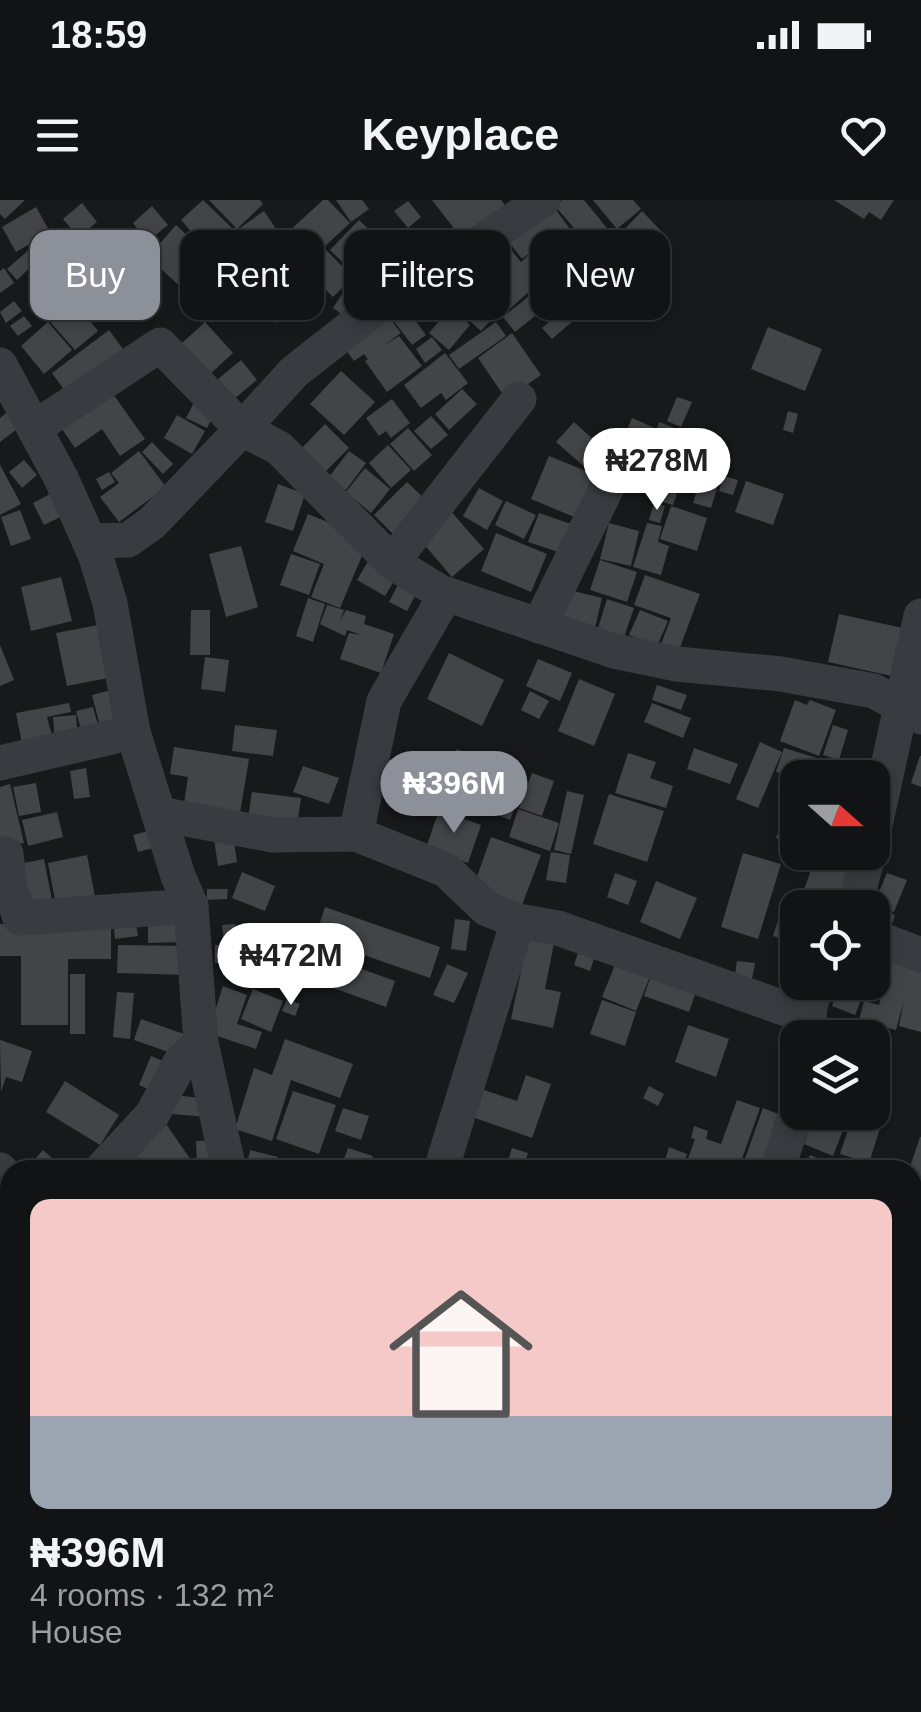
<!DOCTYPE html>
<meta charset="utf-8">
<style>
:root{--surface:#121314;--page:#1b1c1d;--text:#f1f3f6;--muted:#9c9ea0;--line:#313234;--accent:#8c9099}
body{margin:0;font-family:Helvetica,sans-serif;background:var(--page);color:var(--text);height:100vh;display:flex;flex-direction:column;font-size:38px;white-space:nowrap}
*{box-sizing:border-box;margin:0}
p{font-size:32px;color:var(--muted)}
.icon{flex:none;width:55px;height:55px;fill:none;stroke:currentColor;stroke-width:2;stroke-linecap:round;stroke-linejoin:round}
.map{position:relative;flex:1;overflow:hidden}
.sheet{position:absolute;left:0px;top:960px;width:922px;height:552px;display:flex;flex-direction:column;background:var(--surface);border-radius:30px 30px 0 0;box-shadow:0 5px 15px #0003,0 0 0 2px var(--line)}
.sheet>*{flex:none}
.banner{position:absolute;left:30px;top:30px;width:862px;height:90px;display:flex;gap:20px}
.needle{width:65px;rotate:111deg}
.controls{position:absolute;left:780px;top:560px;display:grid;gap:20px}
.controls a{display:grid;place-items:center;width:110px;height:110px;border-radius:20px;background:var(--surface);box-shadow:0 5px 15px #0003,0 0 0 2px var(--line);font-size:50px}
.price{position:absolute;translate:-50% -85px;padding:0 22px;border-radius:35px;background:#fff;color:#222;font-size:32px;line-height:65px;filter:drop-shadow(0 2px 5px #0008)}
.price::after{content:'';position:absolute;left:50%;top:60px;width:30px;height:22px;margin-left:-15px;background:inherit;clip-path:polygon(0 0,100% 0,50% 100%)}
.price.selected{background:var(--accent);color:#fff}
ul{padding:0;list-style:none}
li{display:grid;align-content:center;gap:20px;height:530px;padding:0 30px}
li+li{border-top:2px solid var(--line)}
li span{display:grid;place-items:center;height:310px;border-radius:20px;color:#555}
li>.icon{margin-inline-start:auto}
span .icon{width:180px;height:180px;fill:#fffc;stroke-width:1}
li b{font-size:42px}
.chip{padding:0 35px;border-radius:20px;background:var(--surface);box-shadow:0 5px 15px #0003,0 0 0 2px var(--line);font-size:35px;line-height:90px}
.chip.selected{background:var(--accent);color:#fff}
.status{display:flex;justify-content:space-between;align-items:center;height:70px;padding:0 50px;background:var(--surface);direction:ltr}
.status svg{height:28px;fill:currentColor}
header{display:flex;justify-content:space-between;align-items:center;height:130px;padding:0 30px;background:var(--surface);font-size:45px;font-weight:700}
.map>svg:first-child{display:block}
.building{fill:#424448}
.lines{fill:none;stroke-linecap:round;stroke-linejoin:round}
.minor{stroke:#393b40;stroke-width:35}
</style>
<div class="status"><b>18:59</b><svg viewBox="0 0 49 12"><path d="M0 12V9h3v3zM5 12V6h3v6zM10 12V3h3v9zM15 12V0h3v12zM26 1h20v11H26zM47 4h2v5h-2z"/></svg></div>
<header><svg class="icon" aria-label="menu" viewBox="0 0 24 24"><path d="M4 6h16M4 12h16M4 18h16"/></svg>Keyplace<svg class="icon" aria-label="heart" viewBox="0 0 24 24"><path d="M12 20l-8-8c-3-5 5-10 8-4 3-6 11-1 8 4z"/></svg></header>
<div class="map">
<svg width="921" height="1512" viewBox="0 0 921 1512">
<rect width="100%" height="100%" fill="#18191b"/>
<g class="building">
<polygon points="0,0 25,0 5,19 0,14"/>
<polygon points="203,0 233,29 208,51 181,20"/>
<polygon points="209,0 260,0 263,4 237,29"/>
<polygon points="323,0 328,0 350,23 324,47 316,38 302,51 286,34"/>
<polygon points="336,0 362,0 369,9 351,22"/>
<polygon points="432,0 501,0 509,11 466,44"/>
<polygon points="562,0 584,0 611,33 592,49 555,6"/>
<polygon points="593,0 633,0 641,9 617,29"/>
<polygon points="834,0 894,0 881,20 869,12 864,19"/>
<polygon points="408,1 421,17 408,28 394,11"/>
<polygon points="82,3 97,22 78,37 63,19"/>
<polygon points="152,6 168,25 148,41 133,23"/>
<polygon points="553,6 584,48 554,71 536,48 522,59 508,41"/>
<polygon points="36,7 50,32 16,52 2,27"/>
<polygon points="264,11 276,29 235,57 223,40"/>
<polygon points="642,11 665,35 644,55 622,32"/>
<polygon points="359,20 396,56 367,86 330,50"/>
<polygon points="176,25 211,57 183,89 148,57"/>
<polygon points="47,34 69,59 48,78 35,63 17,80 7,69"/>
<polygon points="618,34 645,58 628,77 601,54"/>
<polygon points="261,44 287,72 261,95 236,66"/>
<polygon points="509,47 521,62 533,51 551,72 503,115 472,80"/>
<polygon points="324,48 353,77 333,97 304,68"/>
<polygon points="4,68 14,83 0,93 0,71"/>
<polygon points="290,72 308,91 275,123 256,104"/>
<polygon points="237,73 254,94 230,113 214,92"/>
<polygon points="351,81 368,93 350,120 333,108"/>
<polygon points="436,83 449,100 428,117 415,101"/>
<polygon points="543,85 555,100 515,132 503,117"/>
<polygon points="469,86 498,112 481,131 453,105"/>
<polygon points="14,101 22,111 6,123 0,112"/>
<polygon points="75,103 98,131 75,150 51,123"/>
<polygon points="404,105 426,135 412,145 390,116"/>
<polygon points="450,108 470,125 449,150 429,133"/>
<polygon points="564,109 573,121 552,139 542,128"/>
<polygon points="385,112 401,133 383,146 399,136 422,166 387,192 365,161 368,159 364,154 354,161 342,145"/>
<polygon points="24,116 32,126 18,136 10,126"/>
<polygon points="48,122 72,150 44,174 21,146"/>
<polygon points="205,122 233,153 209,175 181,144"/>
<polygon points="496,122 506,136 459,169 449,155"/>
<polygon points="768,127 822,149 805,191 751,169"/>
<polygon points="109,130 128,156 70,198 52,173"/>
<polygon points="512,133 541,175 506,199 478,158"/>
<polygon points="432,137 442,150 425,163 416,149"/>
<polygon points="445,153 468,183 446,200 441,193 421,208 404,185"/>
<polygon points="241,160 257,180 234,199 218,179"/>
<polygon points="341,171 375,202 344,235 310,204"/>
<polygon points="462,189 477,204 449,230 435,214"/>
<polygon points="113,194 145,239 120,256 102,229 75,248 62,229"/>
<polygon points="677,197 692,202 681,227 667,221"/>
<polygon points="196,199 216,210 207,228 186,218"/>
<polygon points="392,199 410,223 391,238 386,231 379,236 366,218"/>
<polygon points="14,207 25,223 0,242 0,218"/>
<polygon points="788,211 798,214 793,233 783,230"/>
<polygon points="177,215 205,231 192,254 164,238"/>
<polygon points="431,216 448,235 431,249 414,231"/>
<polygon points="632,218 657,229 659,222 692,235 686,249 650,236 658,240 650,259 621,244"/>
<polygon points="574,222 605,250 588,270 556,242"/>
<polygon points="325,224 349,248 324,273 301,249"/>
<polygon points="408,228 432,255 414,271 390,244"/>
<polygon points="152,242 173,264 163,274 142,252"/>
<polygon points="659,242 682,250 675,268 652,260"/>
<polygon points="388,245 411,270 391,288 369,263"/>
<polygon points="139,251 166,287 119,322 100,297 119,283 111,273"/>
<polygon points="349,251 366,263 346,290 328,278"/>
<polygon points="549,256 596,275 579,319 531,299"/>
<polygon points="24,260 37,275 22,288 9,272"/>
<polygon points="706,260 724,265 711,308 693,303"/>
<polygon points="0,265 21,304 0,315"/>
<polygon points="365,268 390,289 371,313 346,292"/>
<polygon points="109,272 115,282 102,290 96,279"/>
<polygon points="724,276 738,280 733,295 719,291"/>
<polygon points="746,281 784,294 773,325 735,312"/>
<polygon points="407,282 429,303 396,337 374,315"/>
<polygon points="278,284 305,294 293,331 265,322"/>
<polygon points="63,287 75,310 44,325 33,303"/>
<polygon points="479,288 503,301 487,330 463,316"/>
<polygon points="661,289 677,294 673,305 658,301"/>
<polygon points="506,301 536,315 524,339 495,325"/>
<polygon points="654,303 665,306 660,323 649,320"/>
<polygon points="671,306 707,318 697,351 660,339"/>
<polygon points="447,307 484,349 452,377 416,335"/>
<polygon points="20,310 31,339 11,346 1,317"/>
<polygon points="539,313 577,326 567,355 528,342"/>
<polygon points="308,314 369,339 340,408 311,397 324,364 293,351"/>
<polygon points="609,323 639,331 631,366 600,359"/>
<polygon points="647,323 662,326 658,342 669,346 661,375 633,367"/>
<polygon points="496,333 547,354 531,392 481,371"/>
<polygon points="241,346 258,407 226,417 209,354"/>
<polygon points="373,353 401,369 385,396 357,380"/>
<polygon points="291,354 320,364 309,395 280,385"/>
<polygon points="600,360 637,372 627,402 590,390"/>
<polygon points="403,375 421,385 407,411 389,402"/>
<polygon points="645,375 700,394 679,450 661,444 671,418 634,405"/>
<polygon points="61,377 72,421 31,431 21,387"/>
<polygon points="569,390 602,398 595,428 563,420"/>
<polygon points="308,398 325,404 313,442 296,436"/>
<polygon points="607,399 634,408 624,437 598,428"/>
<polygon points="327,405 344,410 340,421 346,410 366,416 364,424 394,434 381,473 340,459 349,433 361,435 347,430 345,436 320,424"/>
<polygon points="191,410 210,410 210,455 190,455"/>
<polygon points="640,410 668,421 657,446 629,435"/>
<polygon points="839,414 907,429 896,477 828,462"/>
<polygon points="98,425 108,478 67,486 56,433"/>
<polygon points="0,445 14,480 0,486"/>
<polygon points="449,453 504,480 482,526 427,499"/>
<polygon points="205,457 229,460 225,492 201,489"/>
<polygon points="538,459 572,473 560,501 526,486"/>
<polygon points="579,479 615,494 594,546 558,531"/>
<polygon points="657,485 687,495 681,510 652,500"/>
<polygon points="115,489 124,523 101,530 92,495"/>
<polygon points="530,491 549,501 539,519 521,510"/>
<polygon points="795,500 807,505 810,500 836,510 819,556 780,541"/>
<polygon points="69,503 71,512 47,517 54,543 23,549 16,513"/>
<polygon points="652,503 691,518 683,538 644,522"/>
<polygon points="93,507 100,532 83,537 76,511"/>
<polygon points="76,515 78,538 55,540 53,517"/>
<polygon points="235,525 277,530 273,556 232,551"/>
<polygon points="833,525 848,530 839,560 823,555"/>
<polygon points="760,542 782,552 758,608 736,599"/>
<polygon points="174,547 249,559 240,613 184,604 188,577 170,574"/>
<polygon points="694,548 738,564 730,584 687,569"/>
<polygon points="784,548 820,559 815,578 798,579 776,572"/>
<polygon points="457,549 494,565 483,593 445,577"/>
<polygon points="628,553 656,562 650,578 673,586 666,608 615,593"/>
<polygon points="920,556 921,556 921,587 911,583"/>
<polygon points="303,566 339,578 329,604 293,592"/>
<polygon points="86,568 90,597 74,599 70,571"/>
<polygon points="504,571 526,579 510,620 488,611"/>
<polygon points="532,573 554,581 542,616 519,608"/>
<polygon points="36,583 41,612 19,616 13,587"/>
<polygon points="10,584 24,643 8,646 0,643 0,587"/>
<polygon points="567,591 584,595 571,654 554,650"/>
<polygon points="252,592 301,598 297,625 248,618"/>
<polygon points="792,593 798,595 798,646 776,638"/>
<polygon points="609,594 664,611 647,662 593,644"/>
<polygon points="518,609 559,623 550,651 509,637"/>
<polygon points="439,610 481,625 468,663 426,648"/>
<polygon points="57,612 63,637 28,646 22,620"/>
<polygon points="152,630 157,647 138,652 133,635"/>
<polygon points="233,635 237,662 218,666 214,639"/>
<polygon points="491,637 541,655 522,705 473,688"/>
<polygon points="551,652 570,655 566,683 546,680"/>
<polygon points="743,653 781,664 758,739 721,727"/>
<polygon points="87,655 95,697 56,705 48,663"/>
<polygon points="44,659 53,705 28,710 19,664"/>
<polygon points="815,659 853,673 841,708 818,708 800,701"/>
<polygon points="242,672 275,686 265,711 232,698"/>
<polygon points="615,673 637,681 628,705 607,697"/>
<polygon points="887,673 907,680 894,712 874,704"/>
<polygon points="656,681 697,698 680,739 640,722"/>
<polygon points="207,689 228,689 227,699 207,700"/>
<polygon points="325,707 440,747 430,778 315,738"/>
<polygon points="872,708 895,715 891,727 872,721"/>
<polygon points="186,713 186,742 148,743 148,714"/>
<polygon points="779,717 796,722 790,741 773,736"/>
<polygon points="135,718 138,736 115,739 113,720"/>
<polygon points="455,719 470,721 466,751 451,749"/>
<polygon points="0,724 111,724 111,759 68,759 68,825 21,825 21,756 0,756"/>
<polygon points="235,724 237,739 224,740 222,725"/>
<polygon points="287,731 290,753 270,755 267,734"/>
<polygon points="529,733 555,738 545,789 561,792 553,828 511,819"/>
<polygon points="581,744 597,749 590,771 574,765"/>
<polygon points="118,745 188,746 188,775 117,773"/>
<polygon points="215,745 231,745 232,763 215,763"/>
<polygon points="334,759 395,781 386,807 325,785"/>
<polygon points="617,760 651,774 636,811 602,797"/>
<polygon points="737,761 755,763 751,784 734,782"/>
<polygon points="892,761 921,767 921,832 899,826 904,800 896,830 859,820 864,801 879,805"/>
<polygon points="447,764 468,773 454,803 433,795"/>
<polygon points="653,770 698,786 689,812 644,796"/>
<rect x="70" y="774" width="15" height="60"/>
<polygon points="841,782 867,785 855,815 832,806"/>
<polygon points="223,786 247,795 237,824 262,832 256,849 208,833"/>
<polygon points="253,789 283,801 271,832 241,819"/>
<polygon points="117,792 134,793 130,839 113,837"/>
<polygon points="287,799 300,804 295,816 282,811"/>
<polygon points="602,800 636,812 625,846 590,834"/>
<polygon points="141,819 184,834 177,855 134,840"/>
<polygon points="688,825 729,839 716,877 675,862"/>
<polygon points="285,839 353,864 340,898 291,880 272,941 235,929 254,868 272,875"/>
<polygon points="0,840 32,851 22,882 6,877 1,892"/>
<polygon points="151,856 172,865 160,894 139,885"/>
<polygon points="526,875 551,884 532,938 475,918 484,890 517,901"/>
<polygon points="65,881 119,915 100,945 46,912"/>
<polygon points="649,886 664,894 658,906 643,898"/>
<polygon points="293,891 336,905 319,954 276,939"/>
<polygon points="174,895 209,899 207,917 172,914"/>
<polygon points="737,900 760,908 738,970 684,970 695,939 691,938 694,926 708,931 706,939 721,944"/>
<polygon points="343,908 369,916 361,940 335,931"/>
<polygon points="763,908 786,917 766,970 741,970"/>
<polygon points="816,912 850,912 833,956 804,944"/>
<polygon points="854,912 882,922 869,963 840,954"/>
<polygon points="166,924 198,970 137,970 125,953"/>
<polygon points="920,937 921,937 921,988 912,985 912,970 909,970"/>
<polygon points="219,940 221,964 197,966 196,941"/>
<polygon points="669,947 687,954 682,967 665,960"/>
<polygon points="348,948 373,956 368,970 340,970"/>
<polygon points="512,948 528,953 523,969 507,964"/>
<polygon points="43,950 65,970 25,970"/>
<polygon points="250,950 278,957 275,970 246,969"/>
<polygon points="810,955 830,963 827,970 804,970"/>
<polygon points="912,993 921,996 918,1027 912,1025"/>
<polygon points="10,1017 10,1059 5,1070 0,1067 0,1039"/>
<polygon points="921,1175 921,1210 912,1207 912,1197"/>
<rect x="0" y="1239" width="10" height="19"/>
<rect x="912" y="1332" width="9" height="49"/>
<polygon points="4,1367 10,1369 10,1391 0,1388"/>
<polygon points="912,1410 921,1411 921,1457 912,1457"/>
<polygon points="912,1481 921,1484 921,1507 912,1504"/>
<polygon points="152,1502 188,1502 182,1512 157,1512 150,1507"/>
<polygon points="191,1502 216,1502 212,1512 187,1512"/>
<polygon points="558,1502 577,1502 586,1512 555,1512 552,1509"/>
<polygon points="584,1502 609,1502 611,1506 603,1512 592,1512"/>
<polygon points="644,1502 663,1502 658,1512 641,1509"/>
</g>
<g class="lines">
<g class="minor">
<polyline points="0,165 61,278 95,354 110,403 133,532 178,676 191,706 201,843 229,970"/>
<polyline points="34,228 160,145 242,229 294,172 410,81 451,62 543,0"/>
<polyline points="89,341 128,340 152,323 242,229 279,248 392,362 440,392 614,451 677,464 781,474 874,491 921,517"/>
<polyline points="392,362 519,199"/>
<polyline points="539,426 614,273"/>
<polyline points="0,563 133,532"/>
<polyline points="159,614 273,635 356,634 446,670 487,709 518,721 558,728 809,817"/>
<polyline points="356,634 384,501 446,394"/>
<polyline points="872,639 921,416"/>
<polyline points="6,654 10,688 20,718 191,706"/>
<polyline points="854,708 869,652"/>
<polyline points="872,736 921,755"/>
<polyline points="806,837 811,801 820,782"/>
<polyline points="0,970 10,980"/>
<polyline points="101,970 152,915 181,861 201,843"/>
<polyline points="441,970 518,721"/>
<polyline points="777,970 798,907"/>
<polyline points="912,1074 921,1078"/>
<polyline points="912,1147 921,1132"/>
<polyline points="912,1294 921,1296"/>
<polyline points="912,1398 921,1398"/>
<polyline points="624,1502 625,1512"/>
<polyline points="40,1512 48,1502"/>
<polyline points="388,1512 394,1502"/>
</g>
</g>
</svg>
<div class="controls">
<a><svg class="needle" viewBox="-14 -14 28 28"><path d="M0-13l5 13h-10z" fill="#e53935"/><path d="M0 13l5-13h-10z" fill="#9c9ea0"/></svg></a>
<a><svg class="icon" aria-label="locate" viewBox="0 0 24 24"><circle cx="12" cy="12" r="6"/><path d="M12 2v4M12 18v4M2 12h4M18 12h4"/></svg></a>
<a><svg class="icon" aria-label="layers" viewBox="0 0 24 24"><path d="M12 4l9 5-9 5-9-5zM3 14l9 5 9-5"/></svg></a>
</div>
<b class="price" style="left:657px;top:313px">₦278M</b>
<b class="price selected" style="left:454px;top:636px">₦396M</b>
<b class="price" style="left:291px;top:808px">₦472M</b>
<div class="banner">
<a class="chip selected">Buy</a>
<a class="chip">Rent</a>
<a class="chip">Filters</a>
<a class="chip">New</a>
</div>
<section class="sheet">
<ul>
<li><span style="background:linear-gradient(#f6c9c9 70%,#9aa5b1 0)"><svg class="icon" aria-label="home" viewBox="0 0 24 24"><path d="M3 11l9-7 9 7M6 9v11h12V9"/></svg></span><div><b>₦396M</b><p>4 rooms · 132 m²</p><p>House</p></div></li>
</ul>
</section>
</div>
